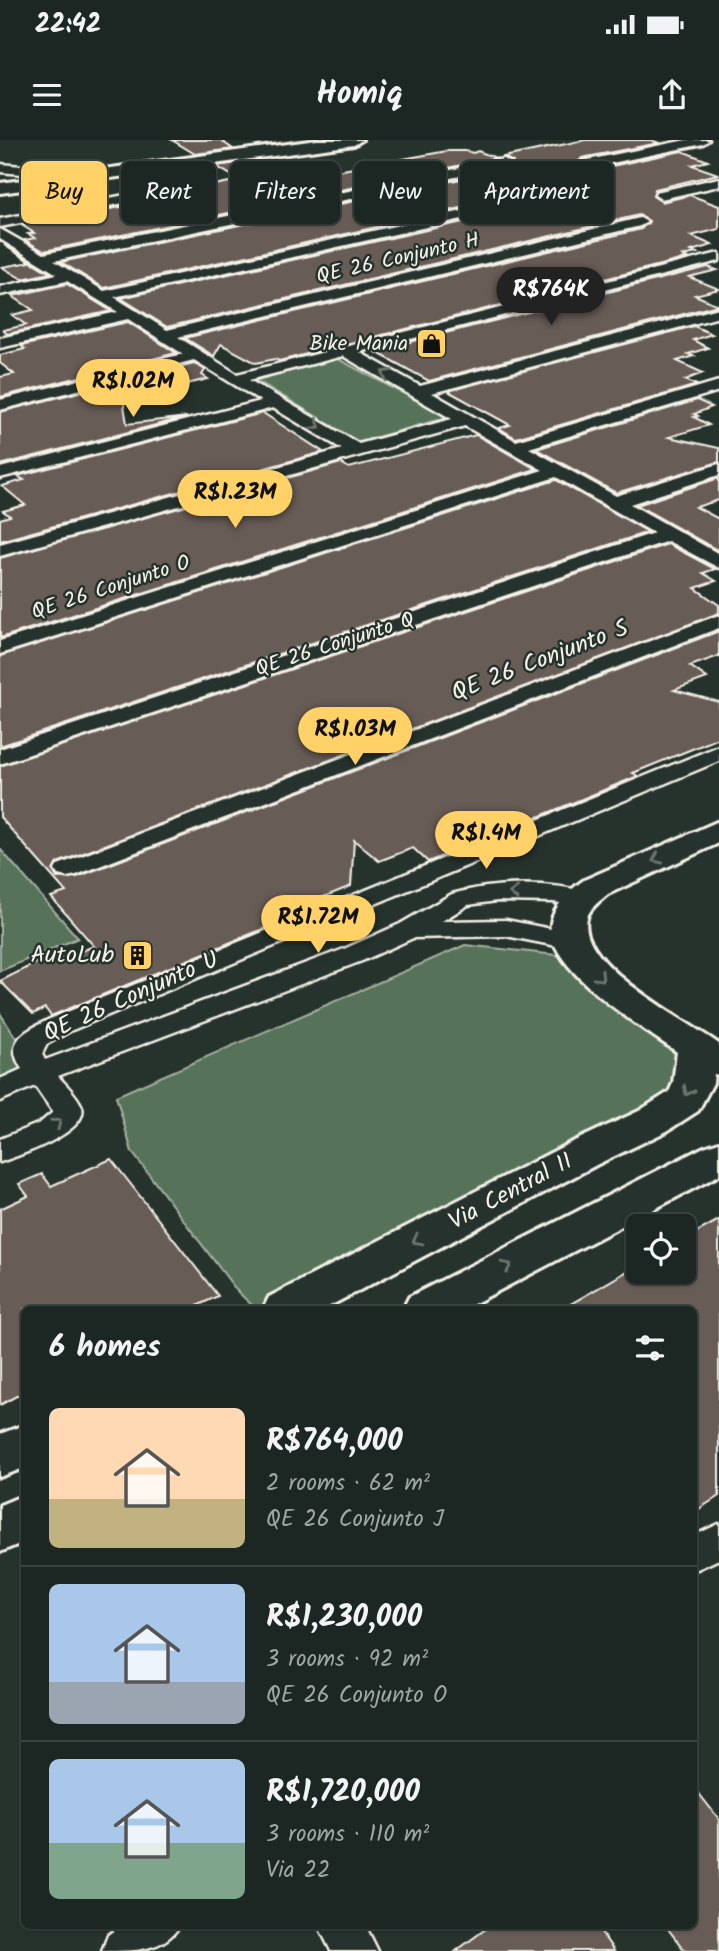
<!DOCTYPE html>
<meta charset="utf-8">
<style>
:root{--surface:#1c2622;--page:#29322f;--text:#f1f3f6;--muted:#a0a5a5;--line:#3a4340;--accent:#ffd166}
body{margin:0;font-family:Kalam,sans-serif;background:var(--page);color:var(--text);height:100vh;display:flex;flex-direction:column;font-size:26px;white-space:nowrap}
*{box-sizing:border-box;margin:0}
p{font-size:23px;color:var(--muted)}
.icon{flex:none;width:38px;height:38px;fill:none;stroke:currentColor;stroke-width:2;stroke-linecap:round;stroke-linejoin:round}
.map{position:relative;flex:1;overflow:hidden}
.side{position:absolute;left:21px;top:1166px;width:676px;height:623px;display:flex;flex-direction:column;background:var(--surface);border-radius:10px;box-shadow:0 2px 5px #0004,0 0 0 2px var(--line)}
.side>*{flex:none}
.banner{position:absolute;left:21px;top:21px;width:677px;height:63px;display:flex;gap:14px}
.fabs{position:absolute;left:626px;top:1074px;display:grid;gap:14px}
.fabs a{display:grid;place-items:center;width:70px;height:70px;border-radius:10px;background:var(--surface);box-shadow:0 2px 5px #0004,0 0 0 2px var(--line);font-size:35px}
.price{position:absolute;translate:-50% -60px;padding:0 16px;border-radius:24px;background:var(--accent);color:#111;font-size:23px;line-height:46px;filter:drop-shadow(0 2px 4px #0008)}
.price::after{content:'';position:absolute;left:50%;top:42px;width:21px;height:16px;margin-left:-10px;background:inherit;clip-path:polygon(0 0,100% 0,50% 100%)}
.price.active{background:#222;color:#fff}
ul{padding:0;list-style:none}
li{display:flex;align-items:center;gap:21px;height:175px;padding:0 28px}
li+li{border-top:2px solid var(--line)}
li span{display:grid;place-items:center;flex:none;width:196px;height:140px;border-radius:10px;color:#555}
li>.icon{margin-inline-start:auto}
span .icon{width:84px;height:84px;fill:#fffc;stroke-width:1}
li b{font-size:30px}
h2{display:flex;justify-content:space-between;align-items:center;height:84px;padding:0 28px;font-size:30px}
.tag{padding:0 24px;border-radius:10px;background:var(--surface);box-shadow:0 2px 5px #0004,0 0 0 2px var(--line);font-size:24px;line-height:63px}
.tag.active{background:var(--accent);color:#111}
.status{display:flex;justify-content:space-between;align-items:center;height:49px;padding:0 35px;background:var(--surface);direction:ltr}
.status svg{height:19px;fill:currentColor}
header{display:flex;justify-content:space-between;align-items:center;height:91px;padding:0 28px;background:var(--surface);font-size:32px;font-weight:700}
.map>svg:first-child{display:block}
.green{fill:#57735a;stroke:#a6b2a1;stroke-width:2}
.building{fill:#685c57;stroke:#f4f1e8;stroke-width:2}
.lines{fill:none;stroke-linecap:round;stroke-linejoin:round}
.street-casing{stroke:#f4f1e8;stroke-width:5}
.secondary-casing{stroke:#f4f1e8;stroke-width:6}
.street{fill:#26332d;fill-rule:evenodd}
.secondary{fill:#26332d;fill-rule:evenodd}
.oneway{stroke:#6e766e}
.labels{text-anchor:middle;dominant-baseline:central;stroke-width:5;stroke-linejoin:round;paint-order:stroke}
.far-street-label{font-size:21px;fill:#f4f1e8;stroke:#26332d}
.far-poi-label{font-size:21px;fill:#f4f1e8;stroke:#26332d;text-anchor:end}
.street-label{font-size:24px;fill:#f4f1e8;stroke:#26332d}
.poi-label{font-size:24px;fill:#f4f1e8;stroke:#26332d;text-anchor:end}
</style>
<div class="status"><b>22:42</b><svg viewBox="0 0 49 12"><path d="M0 12V9h3v3zM5 12V6h3v6zM10 12V3h3v9zM15 12V0h3v12zM26 1h20v11H26zM47 4h2v5h-2z"/></svg></div>
<header><svg class="icon" aria-label="menu" viewBox="0 0 24 24"><path d="M4 6h16M4 12h16M4 18h16"/></svg>Homiq<svg class="icon" aria-label="share" viewBox="0 0 24 24"><path d="M12 15V3M7 8l5-5 5 5M5 13v7h14v-7"/></svg></header>
<div class="map">
<svg width="719" height="1811" viewBox="0 0 719 1811">
<rect width="100%" height="100%" fill="#26332d"/>
<filter id="ink" filterUnits="userSpaceOnUse"><feTurbulence type="fractalNoise" baseFrequency=".0143" numOctaves="2"/><feDisplacementMap in="SourceGraphic" scale="14" xChannelSelector="R" yChannelSelector="G"/><feConvolveMatrix kernelMatrix="1 2 1 2 8 2 1 2 1" color-interpolation-filters="sRGB"/></filter>
<g filter="url(#ink)">
<g class="green">
<polygon points="338,219 448,277 359,302 256,240"/>
<polygon points="0,709 78,798 0,831"/>
<polygon points="465,805 565,816 688,918 686,967 283,1169 256,1169 237,1151 132,1012 116,956"/>
<polygon points="0,873 36,930 0,947"/>
</g>
<g class="building">
<polygon points="172,0 220,0 233,9 195,14"/>
<polygon points="585,0 651,0 659,3 582,18 575,26 584,32 682,11 708,21 692,25 718,34 655,49 653,56 662,62 690,55 719,66 719,89 691,96 712,105 691,111 697,113 683,116 688,118 279,221 275,219 256,223 221,204 214,216 185,198 641,89 649,81 639,75 167,187 121,158 566,59 573,51 564,45 104,148 61,122 509,29 513,22 504,17"/>
<polygon points="447,11 466,11 473,13 478,11 496,18 44,111 25,100 35,98 28,94 34,93 23,86 207,50 210,46 239,40 216,26 252,21 282,41"/>
<polygon points="4,105 50,133 22,139 2,127 30,122"/>
<polygon points="708,127 717,130 689,137 719,149 695,155 718,165 429,241 374,211"/>
<polygon points="67,144 111,171 7,194 3,190 26,185 12,175 33,170 12,156"/>
<polygon points="128,182 176,213 0,257 0,237 14,234 0,223 0,215 25,209 21,206"/>
<polygon points="694,186 712,194 693,200 708,208 688,214 694,216 677,221 703,233 685,240 697,245 516,298 499,288 510,285 448,251"/>
<polygon points="194,223 205,230 202,235 208,239 123,259 127,284 187,277 0,325 0,272"/>
<polygon points="697,260 712,267 694,274 698,276 694,277 709,285 669,297 719,308 719,322 616,353 536,309"/>
<polygon points="263,273 323,312 0,401 0,379 10,376 3,371 25,365 2,346 24,340 17,336"/>
<polygon points="476,295 536,329 0,498 0,418 341,323 349,328"/>
<polygon points="719,338 719,360 696,367 719,379 719,411 637,365"/>
<polygon points="556,340 648,392 0,606 0,516"/>
<polygon points="668,404 715,429 703,433 716,441 695,448 719,465 719,473 57,723 53,731 57,738 77,737 719,491 719,516 690,526 707,538 674,550 719,562 719,598 633,633 638,636 428,722 413,708 379,721 354,700 351,746 289,771 295,776 51,876 45,868 33,874 0,841 42,820 47,825 94,806 51,757 66,752 0,677 0,626"/>
<polygon points="111,1019 218,1156 191,1169 24,1169 24,1252 0,1265 0,1069 28,1056 19,1044 42,1034 51,1046"/>
<polygon points="719,1080 719,1356 693,1373 693,1169 562,1169 626,1132 684,1132 684,1099"/>
<polygon points="693,1646 719,1679 719,1811 685,1811 665,1785 693,1785"/>
<polygon points="491,1785 596,1785 614,1811 456,1811"/>
</g>
<g class="lines">
<defs>
<g id="street">
<polygon points="686,0 709,0 703,4 583,29 577,25 583,21"/>
<path d="M504,19L510,23L508,26L54,121L104,151L565,48L571,52L565,56L114,157L167,190L640,78L647,82L640,86L178,197L237,234L719,113V121L359,212L420,246L719,168V177L432,253L516,301L719,241V251L529,308L616,356L719,324V335L630,364L719,414V428L668,401L0,624V609L654,393L556,337L0,514V501L543,330L465,286L0,416V404L342,309L273,268L0,338V328L261,261L194,220L0,270V260L183,214L128,179L0,208V198L118,172L67,141L0,155V147L57,134L0,99V89L44,114ZM343,216L452,279L359,304L249,240Z"/>
<polygon points="0,24 22,26 28,30 22,34 0,32"/>
<polygon points="719,38 719,46 661,59 655,55 656,52"/>
<polygon points="203,40 207,41 207,47 0,87 0,79"/>
<polygon points="719,475 719,488 76,735 67,737 58,735 55,730 58,725"/>
<path d="M719,606V621L70,891L47,904L42,914L45,920L344,809L400,784L452,754C496,742 547,741 591,753L595,758L591,763L582,766L553,762L497,761L468,765L442,781L506,780L581,795L585,801L581,807L572,809L506,796L413,798L362,821L58,936C66,945 78,956 82,967C89,992 19,1016 0,1022V999L40,983L53,972L35,946L0,961V939L22,929C3,900 26,891 50,879Z"/>
<polygon points="719,1384 719,1419 693,1431 693,1396"/>
<path d="M122,1785H180C164,1811 136,1811 102,1811L108,1795Z"/>
<polygon points="318,1785 365,1785 378,1811 331,1811"/>
</g>
<g id="secondary">
<polygon points="317,0 362,0 354,5 0,53 0,43"/>
<path d="M719,681V703L608,754C601,760 589,768 587,778C576,825 688,881 719,904V935L714,934L713,943L698,971L667,991L598,1024L324,1169H263L269,1157L568,1004L639,971L669,952L673,943L677,912C646,890 533,822 553,776C559,761 571,749 584,740Z"/>
<polygon points="719,1002 719,1035 464,1169 403,1169 409,1157 704,1007"/>
<polygon points="24,1285 24,1328 0,1337 0,1294"/>
<polygon points="24,1355 24,1402 0,1412 0,1365"/>
</g>
</defs>
<use href="#street" class="street-casing"/>
<use href="#secondary" class="secondary-casing"/>
<use href="#street" class="street"/>
<use href="#secondary" class="secondary"/>
</g>
<defs><path id="oneway-chevron" d="M-2-3.5L2.5 0L-2 3.5" fill="none" stroke-width="1.6" stroke-linecap="round" stroke-linejoin="round" transform="scale(1.75)"/></defs>
<g class="oneway">
<use href="#oneway-chevron" transform="translate(386 234) rotate(-150)"/>
<use href="#oneway-chevron" transform="translate(316 285) rotate(31)"/>
<use href="#oneway-chevron" transform="translate(657 719) rotate(156)"/>
<use href="#oneway-chevron" transform="translate(514 753) rotate(-179)"/>
<use href="#oneway-chevron" transform="translate(600 837) rotate(45)"/>
<use href="#oneway-chevron" transform="translate(688 951) rotate(118)"/>
<use href="#oneway-chevron" transform="translate(57 983) rotate(-38)"/>
<use href="#oneway-chevron" transform="translate(417 1100) rotate(152)"/>
<use href="#oneway-chevron" transform="translate(507 1126) rotate(-27)"/>
</g>
</g>
<defs>
<symbol id="shop-square" viewBox="-11 -11 22 22"><rect x="-9" y="-9" width="18" height="18" rx="4" fill="#ffd166" stroke="#26332d"/><path d="M-5-2.5h2.3a2.7 3.5 0 0 1 5.4 0H5L5.5 6h-11ZM-1.5-2.5h3a1.5 2.3 0 0 0-3 0Z" fill="#111"/></symbol>
<symbol id="building-square" viewBox="-11 -11 22 22"><rect x="-9" y="-9" width="18" height="18" rx="4" fill="#ffd166" stroke="#26332d"/><path d="M-4-6H4V6H1V3H-1V6H-4ZM-2.5-4.3h1.7v1.8h-1.7ZM.8-4.3h1.7v1.8H.8ZM-2.5-1h1.7V.8h-1.7ZM.8-1h1.7V.8H.8Z" fill="#111"/></symbol>
</defs>
<g fill-rule="evenodd">
<use href="#shop-square" x="414" y="186" width="35" height="35"/>
<use href="#building-square" x="120" y="798" width="35" height="35"/>
</g>
<g class="labels">
<g class="far-street-label">
<text transform="translate(398 119) rotate(-13)">QE 26 Conjunto H</text>
<text transform="translate(111 448) rotate(-18)">QE 26 Conjunto O</text>
<text transform="translate(335 505) rotate(-18)">QE 26 Conjunto Q</text>
</g>
<g class="far-poi-label">
<text x="408" y="204">Bike Mania</text>
</g>
<g class="street-label">
<text transform="translate(540 521) rotate(-21)">QE 26 Conjunto S</text>
<text transform="translate(131 857) rotate(-24)">QE 26 Conjunto U</text>
<text transform="translate(511 1052) rotate(-28)">Via Central II</text>
</g>
<g class="poi-label">
<text x="114" y="815">AutoLub</text>
</g>
</g>
</svg>
<div class="fabs">
<a><svg class="icon" aria-label="locate" viewBox="0 0 24 24"><circle cx="12" cy="12" r="6"/><path d="M12 2v4M12 18v4M2 12h4M18 12h4"/></svg></a>
</div>
<b class="price active" style="left:551px;top:187px">R$764K</b>
<b class="price" style="left:133px;top:279px">R$1.02M</b>
<b class="price" style="left:235px;top:390px">R$1.23M</b>
<b class="price" style="left:355px;top:627px">R$1.03M</b>
<b class="price" style="left:486px;top:731px">R$1.4M</b>
<b class="price" style="left:318px;top:815px">R$1.72M</b>
<div class="banner">
<a class="tag active">Buy</a>
<a class="tag">Rent</a>
<a class="tag">Filters</a>
<a class="tag">New</a>
<a class="tag">Apartment</a>
</div>
<section class="side">
<h2>6 homes<svg class="icon" aria-label="filters" viewBox="0 0 24 24"><path d="M4 7h16M4 17h16"/><circle cx="9" cy="7" r="2"/><circle cx="15" cy="17" r="2"/></svg></h2>
<ul>
<li><span style="background:linear-gradient(#ffd9b3 65%,#c2b280 0)"><svg class="icon" aria-label="home" viewBox="0 0 24 24"><path d="M3 11l9-7 9 7M6 9v11h12V9"/></svg></span><div><b>R$764,000</b><p>2 rooms · 62 m²</p><p>QE 26 Conjunto J</p></div></li>
<li><span style="background:linear-gradient(#a9c7e8 70%,#9aa5b1 0)"><svg class="icon" aria-label="home" viewBox="0 0 24 24"><path d="M3 11l9-7 9 7M6 9v11h12V9"/></svg></span><div><b>R$1,230,000</b><p>3 rooms · 92 m²</p><p>QE 26 Conjunto O</p></div></li>
<li><span style="background:linear-gradient(#a9c7e8 60%,#7fa58c 0)"><svg class="icon" aria-label="home" viewBox="0 0 24 24"><path d="M3 11l9-7 9 7M6 9v11h12V9"/></svg></span><div><b>R$1,720,000</b><p>3 rooms · 110 m²</p><p>Via 22</p></div></li>
</ul>
</section>
</div>
